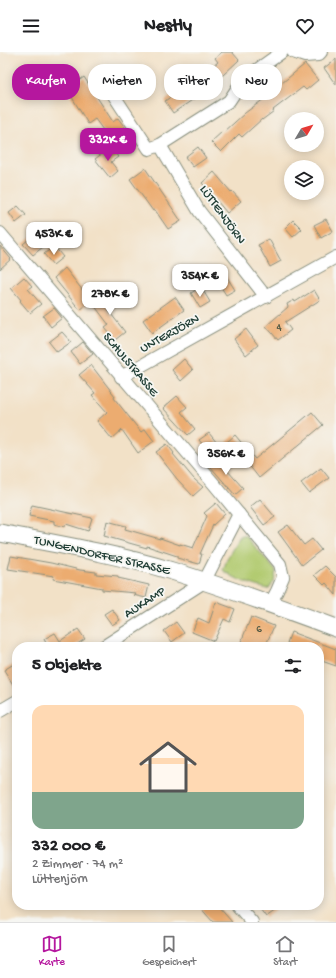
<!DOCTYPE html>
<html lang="de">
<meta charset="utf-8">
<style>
:root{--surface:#fff;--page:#f6f6f6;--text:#202124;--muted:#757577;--line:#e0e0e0;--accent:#b5179e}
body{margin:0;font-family:"Gochi Hand",sans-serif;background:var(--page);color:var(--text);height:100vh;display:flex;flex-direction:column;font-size:15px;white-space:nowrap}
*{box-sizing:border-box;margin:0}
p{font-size:13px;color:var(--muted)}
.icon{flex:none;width:22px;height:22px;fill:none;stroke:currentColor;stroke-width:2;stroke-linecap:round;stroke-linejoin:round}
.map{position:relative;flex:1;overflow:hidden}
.drawer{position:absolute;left:12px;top:590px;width:312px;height:268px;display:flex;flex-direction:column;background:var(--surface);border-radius:16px;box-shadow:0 2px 10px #0003}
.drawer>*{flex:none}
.guide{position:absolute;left:12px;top:12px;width:312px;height:36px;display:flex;gap:8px}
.needle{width:26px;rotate:52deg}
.controls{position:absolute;left:284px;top:60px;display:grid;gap:8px}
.controls a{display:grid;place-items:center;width:40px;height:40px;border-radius:50%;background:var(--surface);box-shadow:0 2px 10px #0003;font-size:20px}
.price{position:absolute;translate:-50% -34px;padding:0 9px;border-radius:8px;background:#fff;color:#222;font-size:13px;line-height:26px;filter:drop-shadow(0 1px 2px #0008)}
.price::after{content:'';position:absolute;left:50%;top:24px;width:12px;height:9px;margin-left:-6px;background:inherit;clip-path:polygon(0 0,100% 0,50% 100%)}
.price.active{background:var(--accent);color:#fff}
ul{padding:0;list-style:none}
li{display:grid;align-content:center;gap:8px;height:212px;padding:0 20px}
li span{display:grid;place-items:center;height:124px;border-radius:12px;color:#555}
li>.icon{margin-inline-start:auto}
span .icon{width:72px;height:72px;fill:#fffc;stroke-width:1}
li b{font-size:17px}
h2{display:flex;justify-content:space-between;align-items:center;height:48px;padding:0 20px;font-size:17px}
.chip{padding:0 14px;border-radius:16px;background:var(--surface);box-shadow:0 2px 10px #0003;font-size:14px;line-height:36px}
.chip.active{background:var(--accent);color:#fff}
header{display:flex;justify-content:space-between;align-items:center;height:52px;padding:0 20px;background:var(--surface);font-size:18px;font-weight:800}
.tab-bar{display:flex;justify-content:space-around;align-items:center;height:56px;border-top:1px solid var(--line);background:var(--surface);font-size:11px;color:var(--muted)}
.tab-bar a{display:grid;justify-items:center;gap:2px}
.tab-bar .active{color:var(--accent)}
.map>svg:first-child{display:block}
.green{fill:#b2cb71;stroke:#688452}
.building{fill:#ecac6f}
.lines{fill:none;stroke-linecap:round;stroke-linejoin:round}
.street-casing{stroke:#888f7e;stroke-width:14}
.secondary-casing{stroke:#888f7e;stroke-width:19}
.street{stroke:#fff;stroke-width:12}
.secondary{stroke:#fff;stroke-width:17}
.labels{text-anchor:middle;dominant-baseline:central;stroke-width:3.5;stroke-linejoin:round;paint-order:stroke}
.number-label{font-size:11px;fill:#525943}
.street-label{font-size:13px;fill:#1f3d34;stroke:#f6f6f2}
</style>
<header><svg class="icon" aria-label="menu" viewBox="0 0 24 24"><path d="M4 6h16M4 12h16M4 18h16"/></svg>Nestly<svg class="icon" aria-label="heart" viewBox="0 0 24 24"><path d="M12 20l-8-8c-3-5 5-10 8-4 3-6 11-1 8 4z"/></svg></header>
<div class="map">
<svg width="336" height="870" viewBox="0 0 336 870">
<rect width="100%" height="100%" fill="#f6f6f2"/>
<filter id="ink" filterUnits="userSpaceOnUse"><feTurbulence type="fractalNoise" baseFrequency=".025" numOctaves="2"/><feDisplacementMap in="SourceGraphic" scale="8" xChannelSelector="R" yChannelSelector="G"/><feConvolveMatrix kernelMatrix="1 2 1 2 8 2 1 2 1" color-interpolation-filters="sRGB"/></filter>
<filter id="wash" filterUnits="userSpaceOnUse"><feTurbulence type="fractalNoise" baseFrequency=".012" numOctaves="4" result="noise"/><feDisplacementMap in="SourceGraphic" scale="16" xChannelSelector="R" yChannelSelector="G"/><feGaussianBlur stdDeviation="0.9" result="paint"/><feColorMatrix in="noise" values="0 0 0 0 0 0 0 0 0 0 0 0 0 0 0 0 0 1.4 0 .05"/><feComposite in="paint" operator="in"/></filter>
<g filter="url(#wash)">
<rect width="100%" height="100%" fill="#f2e1c7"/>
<path class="green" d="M240,484H246L276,519L274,530L268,537C252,533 236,528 223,518L228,505Z"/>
<g id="blocks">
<g class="building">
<polygon points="222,0 232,0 239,8 207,38 173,61 165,49 176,41 171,34 184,24 190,33 218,10 215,6"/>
<polygon points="336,7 336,33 324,16"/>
<polygon points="305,12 318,28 306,38 303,35 273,58 274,59 262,68 262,67 242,85 239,82 221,100 211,90 223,79 224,80 245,61 272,41 266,34 278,25 282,31"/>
<polygon points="140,14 152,33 132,46 125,35 133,30 128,22"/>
<polygon points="84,25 113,70 118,66 126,77 111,89 95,67 88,72 67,37"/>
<polygon points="111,95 118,105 111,110 118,119 110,126 95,107"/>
<polygon points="198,95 206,106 193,115 185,105"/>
<polygon points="145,116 181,169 168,177 155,158 153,159 130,127"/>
<polygon points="214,120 231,140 232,139 241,149 227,161 202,131"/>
<polygon points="18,154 26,163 16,171 9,161"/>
<polygon points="326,167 333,179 321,186 314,173"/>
<polygon points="293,168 302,177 293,185 285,176"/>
<polygon points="34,183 43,195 33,203 23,192"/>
<polygon points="269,187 281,209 270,215 258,193"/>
<polygon points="0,194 11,207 0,217"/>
<polygon points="54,194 63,205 53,213 44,202"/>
<polygon points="220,214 235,238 226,243 211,219"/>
<polygon points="65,216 91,249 80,258 54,226"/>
<polygon points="24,225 32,234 28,237 41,252 30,261 20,249 21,248 11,236"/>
<polygon points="201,235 210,250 200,256 191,241"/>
<polygon points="314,238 320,248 285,270 291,278 278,288 266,274 288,255 287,252 294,248 295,250"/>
<polygon points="109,241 117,251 108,258 125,280 115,288 105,276 109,273 94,253"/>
<polygon points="175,245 184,258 152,281 143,268"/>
<polygon points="54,256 62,266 51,275 43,264"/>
<polygon points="246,277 258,293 246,303 234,287"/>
<polygon points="62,280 71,290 57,300 49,290"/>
<polygon points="83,290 93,302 80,312 71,300"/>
<polygon points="184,307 193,318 181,329 172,318"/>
<polygon points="91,313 115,344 114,346 141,380 145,377 154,389 138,401 122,378 112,387 97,369 107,360 92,343 95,341 79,323"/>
<polygon points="177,344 187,355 181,360 195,377 188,383 163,356"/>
<polygon points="312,360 323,373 259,426 241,403 239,404 227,390 235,383 255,407"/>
<polygon points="209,381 217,391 207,398 199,388"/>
<polygon points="167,392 174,401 173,402 194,427 203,435 193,444 177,427 156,400"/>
<polygon points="220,406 229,416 227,418 243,436 235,443 210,414"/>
<polygon points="321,416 329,426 309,441 301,431"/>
<polygon points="260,447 275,465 264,473 250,455"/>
<polygon points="216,451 225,462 213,473 200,502 202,502 199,512 177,506 177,504 147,494 147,496 104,484 107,469 126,474 125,477 160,487 160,486 180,493 180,492 193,496 207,464 204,461"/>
<polygon points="32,453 92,466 88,479 66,472 65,475 54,472 54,469 29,464"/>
<polygon points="288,473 304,493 312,487 321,498 302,513 278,480"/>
<polygon points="11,504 51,511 80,518 96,520 96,522 118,524 118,526 149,533 146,546 133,543 136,541 102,538 102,536 53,527 54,524 8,517"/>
<polygon points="325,514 336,525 336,543 326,531 324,533 314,523"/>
<polygon points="216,550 235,557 230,570 224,567 214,589 192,580 198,566 209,571"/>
<polygon points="112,557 120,568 112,573 104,562"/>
<polygon points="251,565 274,574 265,595 239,595"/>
<polygon points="176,570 184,581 172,590 164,579"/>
<polygon points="78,577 85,587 73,595 48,595 44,587 55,581 60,589"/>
<polygon points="291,580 336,597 336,614 319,608 319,595 297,595 287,591"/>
<polygon points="17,610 17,639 4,618"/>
<polygon points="198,853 217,853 232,870 213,870"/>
<polygon points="257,853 272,853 276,858 266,865"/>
</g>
</g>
</g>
<g filter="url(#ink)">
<use href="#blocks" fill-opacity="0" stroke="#888f7e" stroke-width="1"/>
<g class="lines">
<defs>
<g id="street">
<polyline points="293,0 305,4 318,3 321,0"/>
<polyline points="109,36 149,97 160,93 229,49 243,28 282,0"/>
<polyline points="160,93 199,159 266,245"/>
<polyline points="0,181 214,432 280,512 283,525 277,539 270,552"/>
<polyline points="121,325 336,205"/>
<polyline points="103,595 204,530 239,462"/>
<polyline points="0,659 17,649"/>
<polyline points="237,853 252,870"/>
</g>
<path id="secondary" d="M0,481C57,492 116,502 172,519C227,536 282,556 336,576"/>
</defs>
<use href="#street" class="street-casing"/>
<use href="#secondary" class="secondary-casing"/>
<use href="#street" class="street"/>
<use href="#secondary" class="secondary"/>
</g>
</g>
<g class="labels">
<g class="number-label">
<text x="279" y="276">4</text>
<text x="259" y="578">6</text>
</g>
<g class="street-label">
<text transform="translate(222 163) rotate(54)">LÜTTENJÖRN</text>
<text transform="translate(170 282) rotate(-29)">UNTERJÖRN</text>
<text transform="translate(130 313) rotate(50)">SCHULSTRASSE</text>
<text transform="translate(102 504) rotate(13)">TUNGENDORFER STRASSE</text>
<text transform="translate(145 551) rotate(-33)">AUKAMP</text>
</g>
</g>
</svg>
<div class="controls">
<a><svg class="needle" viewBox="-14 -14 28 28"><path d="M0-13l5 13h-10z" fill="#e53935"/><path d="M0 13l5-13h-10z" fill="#757577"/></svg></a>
<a><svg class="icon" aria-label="layers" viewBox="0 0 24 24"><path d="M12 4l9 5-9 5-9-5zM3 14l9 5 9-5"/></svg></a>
</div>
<b class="price active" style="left:108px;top:110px">332K €</b>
<b class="price" style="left:54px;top:204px">453K €</b>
<b class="price" style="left:200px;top:246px">354K €</b>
<b class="price" style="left:110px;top:264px">278K €</b>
<b class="price" style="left:226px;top:424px">356K €</b>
<div class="guide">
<a class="chip active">Kaufen</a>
<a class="chip">Mieten</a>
<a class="chip">Filter</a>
<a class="chip">Neu</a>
</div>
<section class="drawer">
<h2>5 Objekte<svg class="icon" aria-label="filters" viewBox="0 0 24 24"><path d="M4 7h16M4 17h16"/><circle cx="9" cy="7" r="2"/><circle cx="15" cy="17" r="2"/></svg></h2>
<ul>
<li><span style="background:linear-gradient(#ffd9b3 70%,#7fa58c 0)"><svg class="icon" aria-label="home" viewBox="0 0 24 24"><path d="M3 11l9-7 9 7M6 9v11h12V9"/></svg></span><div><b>332 000 €</b><p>2 Zimmer · 74 m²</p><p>Lüttenjörn</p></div></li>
</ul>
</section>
</div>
<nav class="tab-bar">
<a class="active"><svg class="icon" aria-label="map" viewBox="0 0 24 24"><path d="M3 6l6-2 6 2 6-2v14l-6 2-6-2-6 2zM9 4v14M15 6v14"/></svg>Karte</a>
<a><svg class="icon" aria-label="saved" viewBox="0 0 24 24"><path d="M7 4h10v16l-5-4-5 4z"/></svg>Gespeichert</a>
<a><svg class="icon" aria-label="home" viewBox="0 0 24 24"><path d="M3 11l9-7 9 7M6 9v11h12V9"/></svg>Start</a>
</nav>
